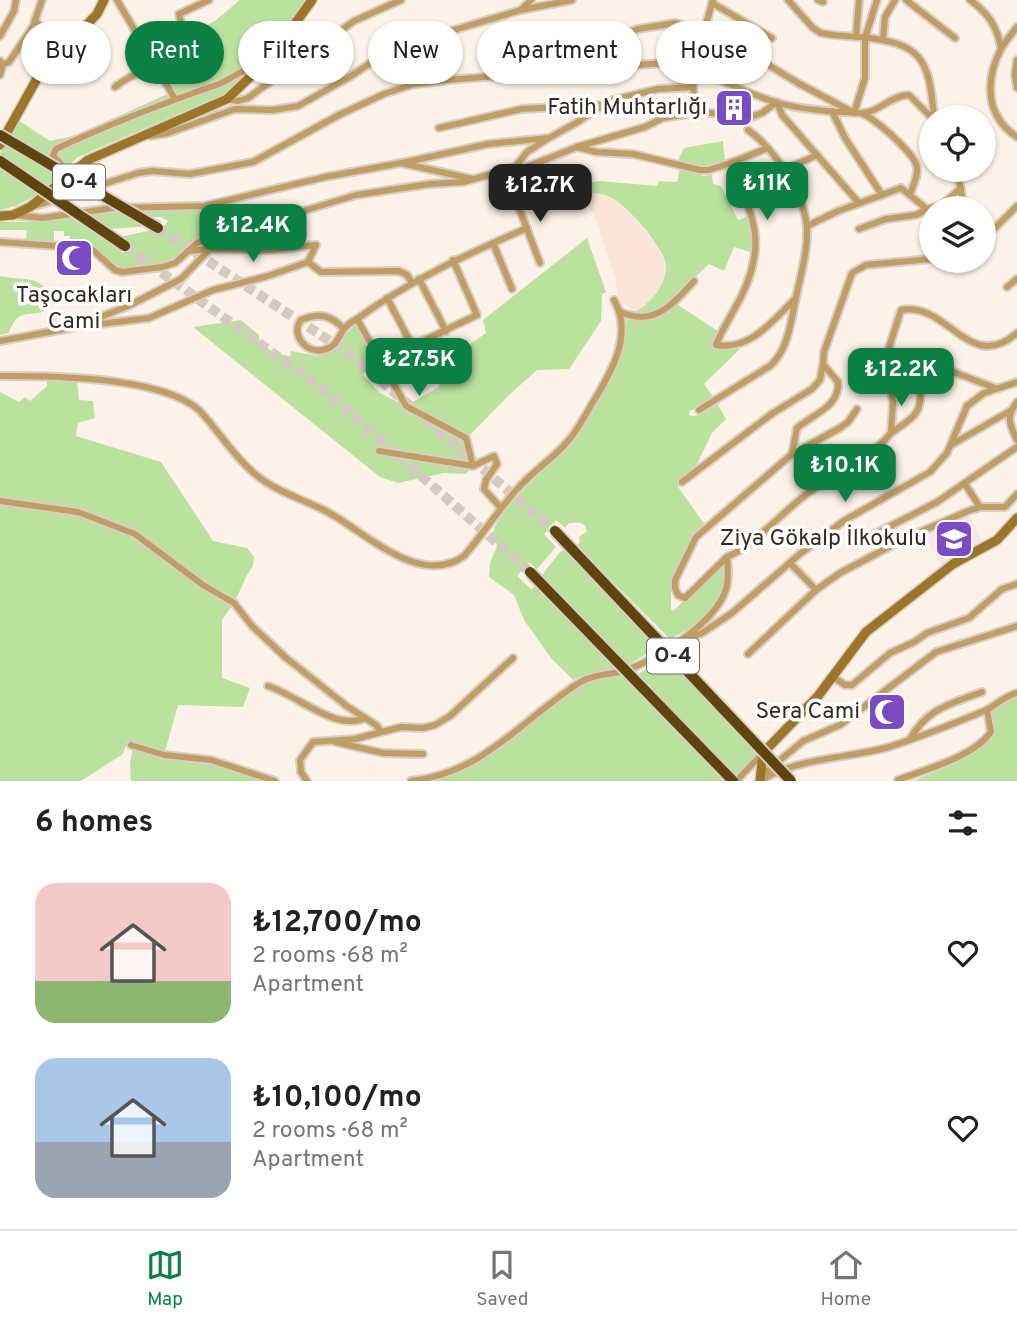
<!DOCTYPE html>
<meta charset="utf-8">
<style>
:root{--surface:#fff;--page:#f6f6f6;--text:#222;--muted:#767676;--line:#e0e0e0;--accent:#0b8043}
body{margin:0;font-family:Overpass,sans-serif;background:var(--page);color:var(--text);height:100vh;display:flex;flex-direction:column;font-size:26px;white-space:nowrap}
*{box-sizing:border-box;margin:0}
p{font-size:23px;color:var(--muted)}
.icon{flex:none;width:38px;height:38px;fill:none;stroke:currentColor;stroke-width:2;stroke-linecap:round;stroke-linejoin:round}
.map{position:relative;height:781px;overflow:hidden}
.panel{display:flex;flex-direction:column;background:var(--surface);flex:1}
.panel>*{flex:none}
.hud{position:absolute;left:21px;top:21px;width:976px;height:63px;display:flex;gap:14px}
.fabs{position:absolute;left:919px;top:105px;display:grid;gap:14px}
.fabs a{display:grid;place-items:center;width:77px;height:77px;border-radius:50%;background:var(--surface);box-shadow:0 2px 5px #0004;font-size:35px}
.price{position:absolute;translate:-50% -60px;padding:0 16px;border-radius:14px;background:var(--accent);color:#fff;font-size:23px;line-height:46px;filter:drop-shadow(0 2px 4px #0008)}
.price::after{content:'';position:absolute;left:50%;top:42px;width:21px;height:16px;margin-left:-10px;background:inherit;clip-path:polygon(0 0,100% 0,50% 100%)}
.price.on{background:#222;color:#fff}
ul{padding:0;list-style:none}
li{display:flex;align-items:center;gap:21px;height:175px;padding:0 35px}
li span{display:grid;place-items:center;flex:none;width:196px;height:140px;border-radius:21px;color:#555}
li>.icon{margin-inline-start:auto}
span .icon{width:84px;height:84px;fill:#fffc;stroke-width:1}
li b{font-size:30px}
h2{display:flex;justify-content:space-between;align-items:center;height:84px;padding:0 35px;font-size:30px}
.pill{padding:0 24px;border-radius:32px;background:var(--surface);box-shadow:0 2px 5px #0004;font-size:24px;line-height:63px}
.pill.on{background:var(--accent);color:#fff}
.tab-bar{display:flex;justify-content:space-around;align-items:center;height:98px;border-top:2px solid var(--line);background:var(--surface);font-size:19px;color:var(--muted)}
.tab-bar a{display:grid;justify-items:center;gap:4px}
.tab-bar .on{color:var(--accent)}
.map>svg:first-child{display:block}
.industrial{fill:#fbe5d8}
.education{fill:#fae2ee}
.green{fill:#bae19e}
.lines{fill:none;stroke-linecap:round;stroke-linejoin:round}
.highway-tunnel{stroke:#d4cac0;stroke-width:10;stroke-dasharray:10 5;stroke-linecap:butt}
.street-casing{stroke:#d8cec4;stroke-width:10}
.secondary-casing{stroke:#d8cec4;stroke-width:12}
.street{stroke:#be9e64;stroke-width:6}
.secondary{stroke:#9b7529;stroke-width:9}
.highway-bridge-casing{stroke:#d8cec4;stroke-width:14;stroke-linecap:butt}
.highway-bridge{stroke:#5e450f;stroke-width:10}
.labels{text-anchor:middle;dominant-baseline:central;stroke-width:7;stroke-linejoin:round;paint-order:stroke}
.shield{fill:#fff;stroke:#706b66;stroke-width:2}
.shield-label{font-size:21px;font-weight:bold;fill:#322b24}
.poi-label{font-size:23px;fill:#322b24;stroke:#fff;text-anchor:end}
</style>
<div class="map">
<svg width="1017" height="781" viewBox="0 0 1017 781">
<rect width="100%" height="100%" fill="#fdf2e7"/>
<polygon class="industrial" points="583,193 594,193 611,197 628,211 657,245 666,265 663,282 654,296 639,311 633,312 621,301 617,293 616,281 597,223"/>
<polygon class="education" points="968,514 983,543 943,568 924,533"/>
<g class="green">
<polygon points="240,0 305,0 289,24 250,72 224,94 78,157 37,195 16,206 0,210 0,154 18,120 50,141 77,135 174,91 160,64 179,53 190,35 216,20"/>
<polygon points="723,141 725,162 704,166 677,163 684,148"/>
<path d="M680,168L703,176L712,175L713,184L721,186L738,220L749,216L755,239L753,253L734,247L724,271L709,264L664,306L645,314L633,312C641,310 645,305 651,299C659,292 667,276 666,265C663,246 627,205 610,197C602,193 592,193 583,193L578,184L600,181L657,186L659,181L677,182Z"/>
<polygon points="206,209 212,233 193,241 176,260 125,270 113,265 94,247 69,242 70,236 64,236 64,231 54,231 54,242 26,240 27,230 0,230 0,222 38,222 72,218 123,253 129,246 120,237 152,230 158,234 168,221 161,217 148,217 136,210 171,211"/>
<polygon points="119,211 142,225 140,227 107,229 90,216"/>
<polygon points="587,238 606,292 602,294 601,321 569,369 537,370 509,395 467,438 473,466 466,474 444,473 398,483 380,477 193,327 241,320 259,335 260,344 277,354 290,356 291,351 317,356 340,341 357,323 379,365 362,374 380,393 406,406 439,387 442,364 486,333 483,320"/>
<path d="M0,276C26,282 42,272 53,303C37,325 20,300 9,333L0,335Z"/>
<path d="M675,303L721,333L716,345L740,349L704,384L714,398L690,411L689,415C698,419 709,409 717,403L726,419L712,433L696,466L678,482V487L705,525L692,535L671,583V609L673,611L722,565C730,601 700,625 670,639L577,546L580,542L579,537L587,531C585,521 577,522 569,523L565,528L556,520L544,534L556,547L537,569L529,562L517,576L531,589L535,586L615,668L584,675L573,680L551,658L524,620L514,595L489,577L490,563L497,546L493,534L494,528C512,497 538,477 562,452C596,417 621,366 627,318C648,322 658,317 675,303Z"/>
<polygon points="47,380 77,381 79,400 93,401 95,418 78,423 76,436 161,462 213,541 247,548 254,557 253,566 247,575 234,603 222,620 222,678 250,688 243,707 178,705 164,755 209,763 265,781 131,781 130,764 133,748 127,741 123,754 81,781 0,781 0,392 19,402 25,397 30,401 47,386"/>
<polygon points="565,550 568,552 659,647 627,665 542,575 560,552"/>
<polygon points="665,653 758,752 736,776 637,676"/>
<polygon points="621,675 724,781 433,781 446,777 487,757 584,683"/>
<path d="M1017,696V781H913C931,773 989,753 994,732C995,726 992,716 990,710L1008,698Z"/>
</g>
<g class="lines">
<g class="highway-tunnel">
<polyline points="158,228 351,355 555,531"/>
<polyline points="125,246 325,391 530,572"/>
</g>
<defs>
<g id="street">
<polyline points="117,0 175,99"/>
<path d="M788,0L813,28L821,33C834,36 847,36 860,37C922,43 929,58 934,117"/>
<polyline points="818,0 823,2"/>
<polyline points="906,0 955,38"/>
<path d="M970,0C988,13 997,26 1001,48"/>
<polyline points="712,3 772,38"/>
<polyline points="521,10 531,0"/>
<polyline points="34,23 42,0"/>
<path d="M1017,27C1012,34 1005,41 1001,49C985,80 985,116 1017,137"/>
<polyline points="0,36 14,11 16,0"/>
<polyline points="856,37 859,0"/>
<polyline points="525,39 554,34 561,58"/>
<polyline points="883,40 885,17 895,0"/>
<polyline points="1017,60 1015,75 1017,88"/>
<polyline points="0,61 3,64 9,62 36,22 65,48"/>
<polyline points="534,74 561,58 638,29 675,23 721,36 798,83 854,113 865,78 865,38 877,0"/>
<polyline points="0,75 3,64"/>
<path d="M115,87C132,72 179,58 184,38L179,14L209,0"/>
<polyline points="227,99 238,101 248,98 354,21 401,0"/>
<polyline points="777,102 782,115 859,203"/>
<polyline points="832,111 845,138 882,195"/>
<polyline points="694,113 693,69 713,0"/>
<path d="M863,114C876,120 916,154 917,168C918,177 913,186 910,194"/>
<polyline points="439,128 521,109 600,105"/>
<polyline points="150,136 168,133 235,109 273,110 298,106 348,78 387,52 434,36 521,10 572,0"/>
<path d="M577,147L596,152L633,154L700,170H709L730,163C753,216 768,242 741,297C733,313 722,329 716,345C751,351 773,320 796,298"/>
<polyline points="402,163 488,144 549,138 576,123 609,101 658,89 693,87"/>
<polyline points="730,163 768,148"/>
<polyline points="515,167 527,152 547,139"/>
<polyline points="524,168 577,147 645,127 663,118 700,112 751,117 762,113 777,102"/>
<path d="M66,170L53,155L56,149C109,124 164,103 219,84C232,79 246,65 259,70"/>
<polyline points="784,170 817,155"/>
<polyline points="957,170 962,196 960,208"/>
<polyline points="514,195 540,263"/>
<path d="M35,206L138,173L152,171L190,174L253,162L339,115L384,94L414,84L447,80L664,63C703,69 737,90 775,102C801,110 832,112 860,113C877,114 891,95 909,95L931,117"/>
<polyline points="14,215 43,218 113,208 204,206 325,177 401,163 472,179"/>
<polyline points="807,226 838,211 901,188 927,209"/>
<polyline points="859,229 886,219 916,215 927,209 942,205 961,188"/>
<polyline points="984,239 1017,206"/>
<polyline points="0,242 88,248 94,251 115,270 122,272 162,267 175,263 197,243 221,233 264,223 356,195 430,184 464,182 515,167 549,176 560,183 578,202"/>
<polyline points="493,243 512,289"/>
<polyline points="316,245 308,262 321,272 399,271 407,275 412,283"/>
<polyline points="188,251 210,249 270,250 316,245"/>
<polyline points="419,279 446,331"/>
<polyline points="1007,287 1017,279"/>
<polyline points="387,298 413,347"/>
<path d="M621,312C654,327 673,304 694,281"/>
<polyline points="357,319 406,406 466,438 473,466"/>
<polyline points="81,325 130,305 181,279 210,249"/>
<path d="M344,329C331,315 319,312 301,320C290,334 306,354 323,350C336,348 338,337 344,329C347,325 353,321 357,319C410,280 468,254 527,228"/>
<polyline points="0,341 76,327 149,318 213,290 268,276 308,262"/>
<polyline points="942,354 943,365 946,369 995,388"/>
<polyline points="379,362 477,315 453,260"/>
<path d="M0,376C51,376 160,376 199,410C218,430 233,456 255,474C275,491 302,499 326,511C364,531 419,588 464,556C484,533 500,507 521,485C536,469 555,457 568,441C578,430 584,417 592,404C611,373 634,335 614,300"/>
<path d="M1017,402C1005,417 1010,425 1017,440"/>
<path d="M699,410L770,366C788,350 790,325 795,303C799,279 807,258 807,234C808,199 776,150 748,130"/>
<path d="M891,433C912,418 923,415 920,387"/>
<polyline points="951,445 1010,411"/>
<polyline points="379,451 473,466 494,456 497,464 486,480 484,489 501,508"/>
<path d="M792,454L797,428C813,414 840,407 838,382L823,364L824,352L852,273L866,265L931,259"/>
<polyline points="682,482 773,413 812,389 820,380 823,364"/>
<polyline points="965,484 980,507"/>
<polyline points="0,501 78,512 135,534 203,585 234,603 252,626 285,657 348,707 376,725 381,732"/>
<polyline points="864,540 877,533"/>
<polyline points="884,549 877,533 937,502 1017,447"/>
<polyline points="727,557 685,598 678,595 675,588 675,580 696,537 792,454 840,428 848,422 857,409"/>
<polyline points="790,563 816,590"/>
<polyline points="688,639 702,633 732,613 801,553 845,520 930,472 947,453 967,406 984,393 1017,382"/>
<polyline points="748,654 816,590 840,573 904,539 968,511 980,507 1005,507 1017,494"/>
<polyline points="833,677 845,685 852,685 890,653 914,642 927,633 969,618 1002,589 1017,584"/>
<path d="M268,686C297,695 336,732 365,718"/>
<path d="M910,739C928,708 950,704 982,692"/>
<polyline points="335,742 383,753 423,754"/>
<polyline points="131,745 164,755 211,760 275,781"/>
<polyline points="761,776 803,741 840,725 936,652 1017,626"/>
<path d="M898,780C926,769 974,757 991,732L987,710"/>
<polyline points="307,781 301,772 300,760 313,742 355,739 401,727 423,728 435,725 450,716 513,658"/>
<path d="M411,781C484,773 521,720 579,683C591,675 605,675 620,672C653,663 715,624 726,589C729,579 728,567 727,557C755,545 782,512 808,493C835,473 869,460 891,433L893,402L886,357L901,310C948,301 969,375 1017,333"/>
<polyline points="736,781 762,754"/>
<path d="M760,781C799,757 846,759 889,747C920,737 953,724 984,711C996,706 1004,696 1017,693"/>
</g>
<g id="secondary">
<polyline points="0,145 39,75 97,14 104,0"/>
<polyline points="0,216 13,215 30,207 88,160 227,99 271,57 312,0"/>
<polyline points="760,781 763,753 818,696 866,632 953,564 997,540 1017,518"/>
</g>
</defs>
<use href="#street" class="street-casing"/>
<use href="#secondary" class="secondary-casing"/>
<use href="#street" class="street"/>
<use href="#secondary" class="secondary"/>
<defs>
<g id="highway-bridge">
<polyline points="0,135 158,228"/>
<polyline points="0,161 125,246"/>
<polyline points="555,531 791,781"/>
<polyline points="530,572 733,781"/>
</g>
</defs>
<use href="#highway-bridge" class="highway-bridge-casing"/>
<use href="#highway-bridge" class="highway-bridge"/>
</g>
<defs>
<symbol id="building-square" viewBox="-11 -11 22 22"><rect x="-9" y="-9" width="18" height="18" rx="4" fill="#7a4bc4" stroke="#fff"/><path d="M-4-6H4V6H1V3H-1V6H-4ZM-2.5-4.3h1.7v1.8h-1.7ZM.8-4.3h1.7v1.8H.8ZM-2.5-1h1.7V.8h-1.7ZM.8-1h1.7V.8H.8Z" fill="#fff"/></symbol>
<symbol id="mosque-square" viewBox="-11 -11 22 22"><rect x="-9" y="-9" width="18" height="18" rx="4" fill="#7a4bc4" stroke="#fff"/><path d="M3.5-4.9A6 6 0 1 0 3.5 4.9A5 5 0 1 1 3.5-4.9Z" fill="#fff"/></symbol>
<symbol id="school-square" viewBox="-11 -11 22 22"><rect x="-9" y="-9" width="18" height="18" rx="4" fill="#7a4bc4" stroke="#fff"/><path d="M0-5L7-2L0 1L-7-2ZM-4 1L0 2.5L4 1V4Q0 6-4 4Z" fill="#fff"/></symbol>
</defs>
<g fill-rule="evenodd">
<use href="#building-square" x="712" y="86" width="44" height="44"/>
<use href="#mosque-square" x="52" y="236" width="44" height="44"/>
<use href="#school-square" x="932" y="517" width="44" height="44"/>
<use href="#mosque-square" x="865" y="690" width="44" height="44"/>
</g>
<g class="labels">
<g class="shield">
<rect x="53" y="164.5" width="52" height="35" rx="5"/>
<rect x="647" y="638.5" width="52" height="35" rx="5"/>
</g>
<g class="shield-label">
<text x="79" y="182">O-4</text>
<text x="673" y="656">O-4</text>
</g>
<g class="poi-label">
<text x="707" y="108">Fatih Muhtarlığı</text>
<text x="74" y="296" text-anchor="middle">Taşocakları<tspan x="74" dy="26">Cami</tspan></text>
<text x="927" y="539">Ziya Gökalp İlkokulu</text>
<text x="860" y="712">Sera Cami</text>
</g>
</g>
</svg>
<div class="fabs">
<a><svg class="icon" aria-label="locate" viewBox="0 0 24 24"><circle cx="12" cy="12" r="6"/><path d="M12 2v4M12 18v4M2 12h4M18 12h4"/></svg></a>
<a><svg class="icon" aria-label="layers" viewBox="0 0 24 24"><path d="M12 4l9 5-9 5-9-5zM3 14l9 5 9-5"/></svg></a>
</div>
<b class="price" style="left:767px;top:222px">₺11K</b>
<b class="price on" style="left:540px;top:224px">₺12.7K</b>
<b class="price" style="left:253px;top:264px">₺12.4K</b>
<b class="price" style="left:419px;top:398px">₺27.5K</b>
<b class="price" style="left:901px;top:408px">₺12.2K</b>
<b class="price" style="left:845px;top:504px">₺10.1K</b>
<div class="hud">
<a class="pill">Buy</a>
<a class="pill on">Rent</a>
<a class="pill">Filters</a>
<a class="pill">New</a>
<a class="pill">Apartment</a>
<a class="pill">House</a>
</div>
</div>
<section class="panel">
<h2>6 homes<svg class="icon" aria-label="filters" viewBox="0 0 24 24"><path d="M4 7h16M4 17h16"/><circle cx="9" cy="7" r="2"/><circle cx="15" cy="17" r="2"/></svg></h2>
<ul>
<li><span style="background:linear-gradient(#f6c9c9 70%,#8fb573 0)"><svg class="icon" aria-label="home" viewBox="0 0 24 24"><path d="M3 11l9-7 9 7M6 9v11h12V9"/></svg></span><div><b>₺12,700/mo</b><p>2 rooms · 68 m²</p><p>Apartment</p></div><svg class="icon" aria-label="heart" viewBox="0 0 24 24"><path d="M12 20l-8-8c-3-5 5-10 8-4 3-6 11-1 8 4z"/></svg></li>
<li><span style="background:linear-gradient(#a9c7e8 60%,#9aa5b1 0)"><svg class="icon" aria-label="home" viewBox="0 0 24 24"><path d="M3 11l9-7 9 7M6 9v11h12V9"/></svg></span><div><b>₺10,100/mo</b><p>2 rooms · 68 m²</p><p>Apartment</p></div><svg class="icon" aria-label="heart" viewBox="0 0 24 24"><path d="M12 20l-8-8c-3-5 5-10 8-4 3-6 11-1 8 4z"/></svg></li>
</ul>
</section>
<nav class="tab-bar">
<a class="on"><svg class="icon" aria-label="map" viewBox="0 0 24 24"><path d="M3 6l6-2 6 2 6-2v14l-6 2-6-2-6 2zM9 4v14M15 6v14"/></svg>Map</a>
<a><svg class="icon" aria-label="saved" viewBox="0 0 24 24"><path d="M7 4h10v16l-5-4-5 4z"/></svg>Saved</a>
<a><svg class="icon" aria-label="home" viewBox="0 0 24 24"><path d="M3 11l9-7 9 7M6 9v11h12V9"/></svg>Home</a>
</nav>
